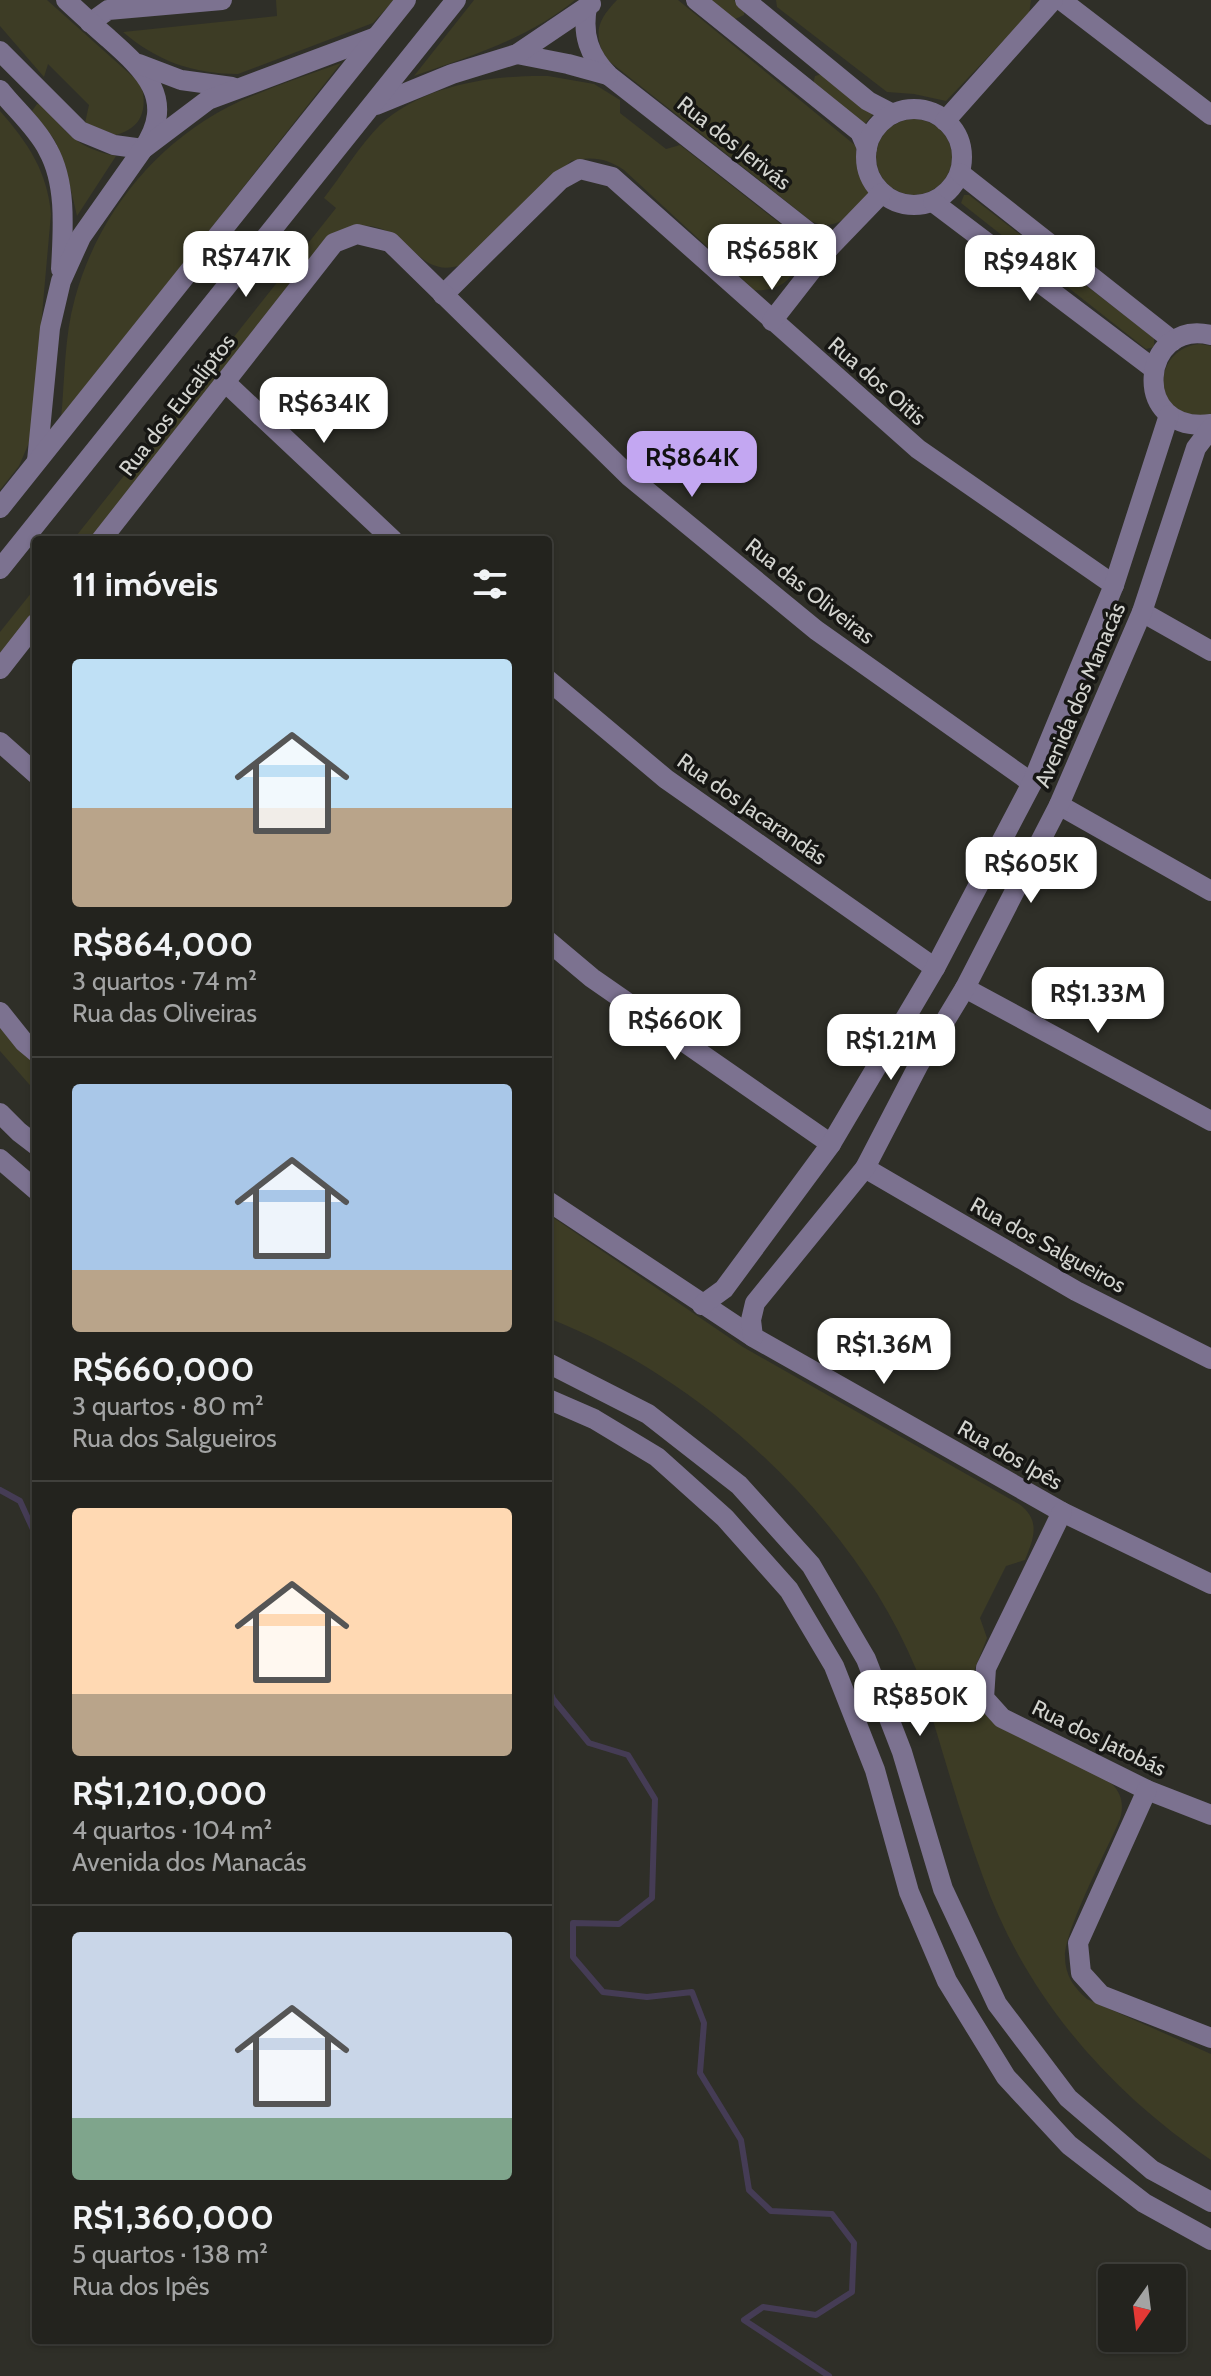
<!DOCTYPE html>
<html lang="pt">
<meta charset="utf-8">
<style>
:root{--surface:#23231e;--page:#2b2b27;--text:#f1f3f6;--muted:#a3a4a4;--line:#40403c;--accent:#c3a7f2}
body{margin:0;font-family:Cabin,sans-serif;background:var(--page);color:var(--text);height:100vh;display:flex;flex-direction:column;font-size:30px;white-space:nowrap}
*{box-sizing:border-box;margin:0}
p{font-size:26px;color:var(--muted)}
.icon{flex:none;width:44px;height:44px;fill:none;stroke:currentColor;stroke-width:2;stroke-linecap:round;stroke-linejoin:round}
.map{position:relative;flex:1;overflow:hidden}
.side{position:absolute;left:32px;top:536px;width:520px;height:1808px;display:flex;flex-direction:column;background:var(--surface);border-radius:8px;box-shadow:0 2px 6px #0004,0 0 0 2px var(--line)}
.side>*{flex:none}
.needle{width:52px;rotate:194deg}
.controls{position:absolute;left:1098px;top:2264px;display:grid;gap:16px}
.controls a{display:grid;place-items:center;width:88px;height:88px;border-radius:8px;background:var(--surface);box-shadow:0 2px 6px #0004,0 0 0 2px var(--line);font-size:40px}
.price{position:absolute;translate:-50% -68px;padding:0 18px;border-radius:16px;background:#fff;color:#222;font-size:26px;line-height:52px;filter:drop-shadow(0 2px 4px #0008)}
.price::after{content:'';position:absolute;left:50%;top:48px;width:24px;height:18px;margin-left:-12px;background:inherit;clip-path:polygon(0 0,100% 0,50% 100%)}
.price.current{background:var(--accent);color:#111}
ul{padding:0;list-style:none}
li{display:grid;align-content:center;gap:16px;height:424px;padding:0 40px}
li+li{border-top:2px solid var(--line)}
li span{display:grid;place-items:center;height:248px;border-radius:8px;color:#555}
li>.icon{margin-inline-start:auto}
span .icon{width:144px;height:144px;fill:#fffc;stroke-width:1}
li b{font-size:34px}
h2{display:flex;justify-content:space-between;align-items:center;height:96px;padding:0 40px;font-size:34px}
.map>svg:first-child{display:block}
.green{fill:#3d3c25}
.lines{fill:none;stroke-linecap:round;stroke-linejoin:round}
.stream{stroke:#453c55;stroke-width:6}
.minor{stroke:#7c7290;stroke-width:20}
.labels{text-anchor:middle;dominant-baseline:central;stroke-width:7;stroke-linejoin:round;paint-order:stroke}
.street-label{font-size:22px;fill:#d3d4cf;stroke:#171714}
</style>
<div class="map">
<svg width="1211" height="2376" viewBox="0 0 1211 2376">
<rect width="100%" height="100%" fill="#2f2f28"/>
<g class="green">
<path d="M0,0H47L141,84C148,109 142,128 116,135L85,123L89,105L48,64L44,77L0,26Z"/>
<path d="M276,0H394L373,23L238,74C193,74 157,61 123,32L277,16Z"/>
<path d="M474,0H575C528,39 470,56 414,76Z"/>
<path d="M617,0H678L856,146L859,173L870,195C852,212 837,234 811,221L605,58C593,31 598,20 617,0Z"/>
<polygon points="707,0 734,0 744,9 744,15 733,20"/>
<polygon points="776,0 1031,0 1029,14 946,101 914,94 887,92 777,7"/>
<path d="M341,63L61,419C65,379 64,337 75,298C97,217 153,146 228,107C264,89 303,77 341,63Z"/>
<polygon points="822,74 873,114 864,125 813,84 815,76"/>
<path d="M548,76L594,84L620,100V113L666,149L680,145L792,233L799,256C795,280 778,292 754,290L624,170C607,158 591,156 571,161L461,265C414,281 411,220 354,226L92,540H73L336,208L324,198C341,176 360,145 380,125C423,85 492,75 548,76Z"/>
<path d="M37,104L43,105C67,134 77,148 116,156L77,216L65,165L54,139L32,111Z"/>
<path d="M0,111C28,143 47,171 51,214L31,438L19,466L0,490Z"/>
<circle cx="914" cy="157" r="38"/>
<polygon points="964,195 969,195 1154,338 1154,347 1146,349 961,203"/>
<path d="M1200,344L1211,346V414L1209,415C1203,415 1195,415 1189,414C1151,407 1155,348 1200,344Z"/>
<polygon points="36,587 36,611 0,656 0,632"/>
<polygon points="0,1023 21,1050 36,1062 36,1092 0,1051"/>
<path d="M548,1214L743,1347L1019,1504C1041,1520 1034,1538 1025,1560L1006,1566L980,1618L987,1638L974,1671L975,1693L1112,1784C1122,1794 1124,1805 1120,1819C1108,1848 1064,1931 1065,1957C1065,1975 1074,1988 1087,1999L1211,2054V2160C1108,2091 1025,1995 983,1877C965,1828 950,1777 935,1727C929,1708 924,1688 916,1669C853,1517 701,1377 548,1318Z"/>
</g>
<g class="lines">
<g class="stream">
<polyline points="0,1490 20,1501 36,1536"/>
<polyline points="548,1687 553,1699 589,1743 628,1755 655,1799 652,1898 619,1924 573,1923 573,1957 603,1992 647,1997 692,1992 704,2023 700,2073 741,2140 749,2190 771,2211 832,2214 854,2243 852,2292 816,2315 763,2307 744,2320 829,2376"/>
</g>
<g class="minor">
<polyline points="696,0 860,132 867,148"/>
<polyline points="745,0 868,101 893,114"/>
<polyline points="1061,0 1211,115"/>
<path d="M587,7C582,35 589,55 608,75L829,248"/>
<polyline points="90,23 108,10 222,0"/>
<path d="M0,51L80,131L114,145L143,149C177,99 144,70 108,38C94,26 80,13 66,0"/>
<polyline points="517,54 568,64 608,75"/>
<polyline points="139,64 181,80 232,87"/>
<path d="M0,90C15,109 37,128 48,150C67,184 63,231 61,269"/>
<polyline points="376,105 452,74 517,54 591,4"/>
<circle cx="914" cy="157" r="48"/>
<polyline points="945,121 1053,0"/>
<polyline points="960,173 1173,341"/>
<polyline points="933,202 1154,369"/>
<polyline points="443,295 560,180 580,169 612,177 918,449 1114,585"/>
<polyline points="772,321 829,248 882,193"/>
<path d="M1211,335C1140,318 1129,435 1211,424"/>
<polyline points="225,382 393,540"/>
<polyline points="37,461 50,328 61,281 81,237 143,149 208,100 376,37"/>
<polyline points="0,508 406,0"/>
<polyline points="101,540 334,243 357,234 390,242 630,477 816,630 1032,783"/>
<polyline points="0,569 456,0"/>
<polyline points="1142,612 1211,651"/>
<polyline points="0,669 36,623"/>
<polyline points="548,680 666,779 935,968"/>
<polyline points="0,742 36,774"/>
<polyline points="1059,805 1211,891"/>
<polyline points="548,941 592,978 831,1144"/>
<polyline points="965,988 1211,1121"/>
<polyline points="0,1012 24,1042 36,1052"/>
<polyline points="0,1113 19,1132 36,1145"/>
<polyline points="0,1159 36,1190"/>
<polyline points="865,1168 1076,1291 1211,1359"/>
<polyline points="548,1201 753,1337 1062,1512 1211,1584"/>
<polyline points="702,1305 724,1289 831,1144 935,968 1032,783 1114,585 1169,415"/>
<polyline points="753,1337 751,1320 755,1303 865,1168 919,1064 965,988 1059,805 1142,612 1196,448 1211,428"/>
<polyline points="548,1363 648,1414 739,1485 811,1565 866,1659 902,1752 943,1889 997,2004 1068,2098 1152,2170 1211,2202"/>
<polyline points="548,1399 594,1419 657,1457 725,1518 789,1590 834,1666 875,1770 909,1892 947,1981 1006,2077 1069,2145 1144,2203 1211,2240"/>
<polyline points="1062,1512 986,1668 984,1698 1002,1718 1147,1790 1211,1815"/>
<polyline points="1147,1790 1078,1943 1081,1973 1101,1995 1211,2038"/>
</g>
</g>
<g class="labels">
<g class="street-label">
<text transform="translate(734 143) rotate(38)">Rua dos Jerivás</text>
<text transform="translate(877 381) rotate(41)">Rua dos Oitis</text>
<text transform="translate(177 405) rotate(-52)">Rua dos Eucalíptos</text>
<text transform="translate(810 591) rotate(38)">Rua das Oliveiras</text>
<text transform="translate(1080 695) rotate(-67)">Avenida dos Manacás</text>
<text transform="translate(752 809) rotate(35)">Rua dos Jacarandás</text>
<text transform="translate(1048 1245) rotate(29)">Rua dos Salgueiros</text>
<text transform="translate(1010 1455) rotate(30)">Rua dos Ipês</text>
<text transform="translate(1099 1738) rotate(26)">Rua dos Jatobás</text>
</g>
</g>
</svg>
<div class="controls">
<a><svg class="needle" viewBox="-14 -14 28 28"><path d="M0-13l5 13h-10z" fill="#e53935"/><path d="M0 13l5-13h-10z" fill="#a3a4a4"/></svg></a>
</div>
<b class="price" style="left:772px;top:292px">R$658K</b>
<b class="price" style="left:246px;top:299px">R$747K</b>
<b class="price" style="left:1030px;top:303px">R$948K</b>
<b class="price" style="left:324px;top:445px">R$634K</b>
<b class="price current" style="left:692px;top:499px">R$864K</b>
<b class="price" style="left:1031px;top:905px">R$605K</b>
<b class="price" style="left:1098px;top:1035px">R$1.33M</b>
<b class="price" style="left:675px;top:1062px">R$660K</b>
<b class="price" style="left:891px;top:1082px">R$1.21M</b>
<b class="price" style="left:884px;top:1386px">R$1.36M</b>
<b class="price" style="left:920px;top:1738px">R$850K</b>
<section class="side">
<h2>11 imóveis<svg class="icon" aria-label="filters" viewBox="0 0 24 24"><path d="M4 7h16M4 17h16"/><circle cx="9" cy="7" r="2"/><circle cx="15" cy="17" r="2"/></svg></h2>
<ul>
<li><span style="background:linear-gradient(#bfe0f5 60%,#b9a48a 0)"><svg class="icon" aria-label="home" viewBox="0 0 24 24"><path d="M3 11l9-7 9 7M6 9v11h12V9"/></svg></span><div><b>R$864,000</b><p>3 quartos · 74 m²</p><p>Rua das Oliveiras</p></div></li>
<li><span style="background:linear-gradient(#a9c7e8 75%,#b9a48a 0)"><svg class="icon" aria-label="home" viewBox="0 0 24 24"><path d="M3 11l9-7 9 7M6 9v11h12V9"/></svg></span><div><b>R$660,000</b><p>3 quartos · 80 m²</p><p>Rua dos Salgueiros</p></div></li>
<li><span style="background:linear-gradient(#ffd9b3 75%,#b9a48a 0)"><svg class="icon" aria-label="home" viewBox="0 0 24 24"><path d="M3 11l9-7 9 7M6 9v11h12V9"/></svg></span><div><b>R$1,210,000</b><p>4 quartos · 104 m²</p><p>Avenida dos Manacás</p></div></li>
<li><span style="background:linear-gradient(#c9d6e8 75%,#7fa58c 0)"><svg class="icon" aria-label="home" viewBox="0 0 24 24"><path d="M3 11l9-7 9 7M6 9v11h12V9"/></svg></span><div><b>R$1,360,000</b><p>5 quartos · 138 m²</p><p>Rua dos Ipês</p></div></li>
</ul>
</section>
</div>
